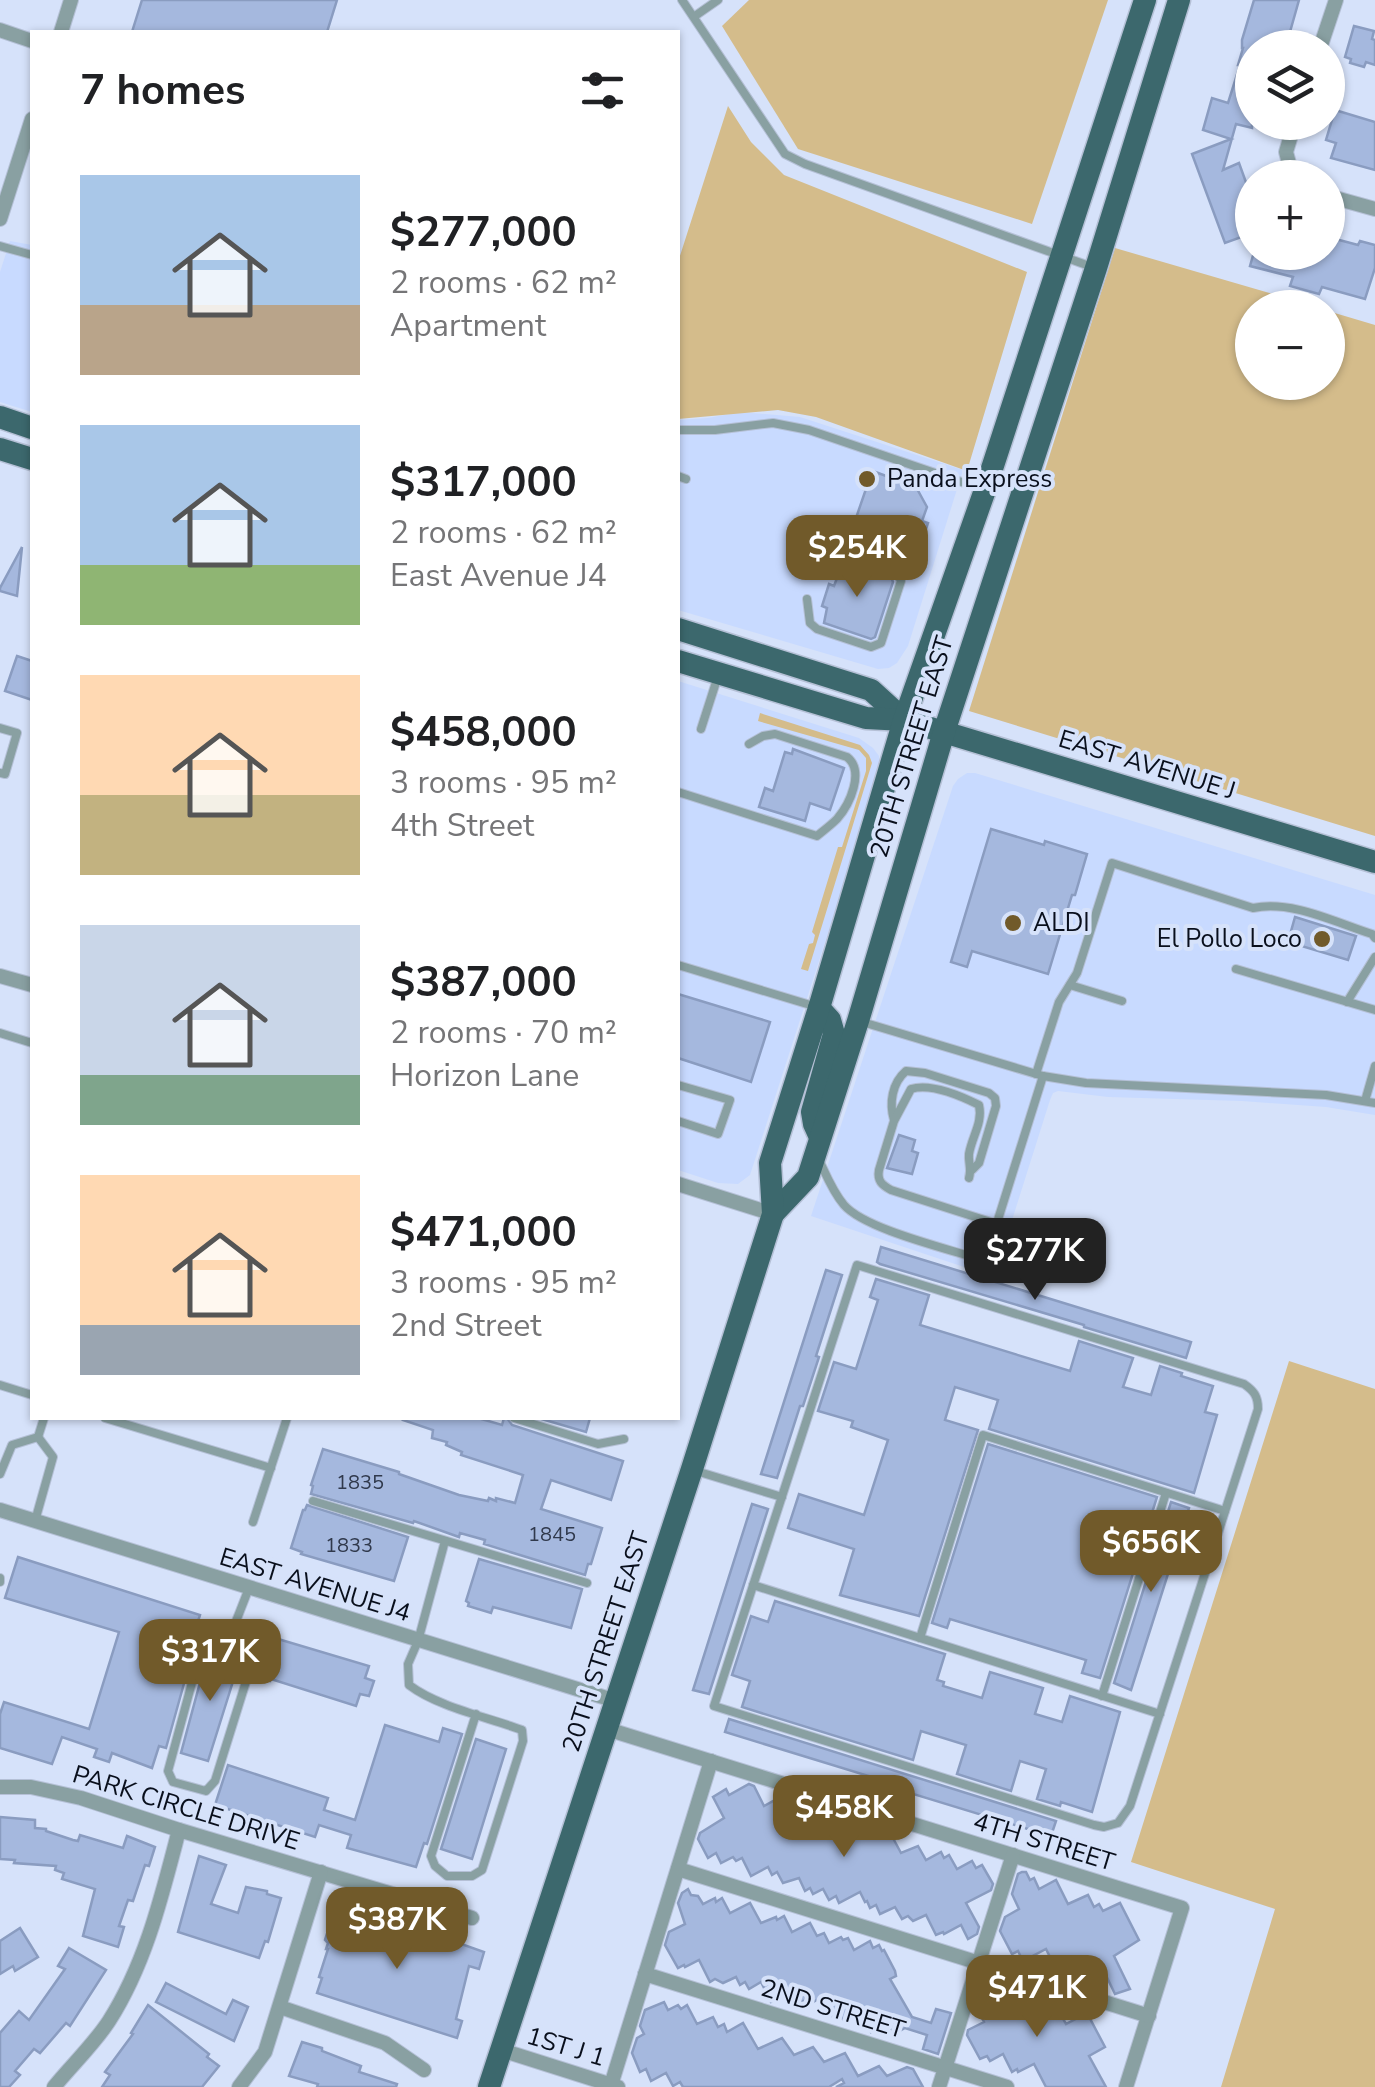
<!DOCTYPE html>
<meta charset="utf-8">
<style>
:root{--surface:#fff;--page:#f6f6f6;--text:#202124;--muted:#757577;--accent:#715a2a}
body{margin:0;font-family:"Nunito Sans",sans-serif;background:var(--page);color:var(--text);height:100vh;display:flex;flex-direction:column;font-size:38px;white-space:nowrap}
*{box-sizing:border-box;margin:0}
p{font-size:32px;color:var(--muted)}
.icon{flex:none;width:55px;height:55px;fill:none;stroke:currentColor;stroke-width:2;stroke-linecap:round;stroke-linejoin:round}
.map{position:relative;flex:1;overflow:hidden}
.details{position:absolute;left:30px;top:30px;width:650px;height:1390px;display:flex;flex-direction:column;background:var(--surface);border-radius:0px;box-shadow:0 2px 8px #0004}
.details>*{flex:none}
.controls{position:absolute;left:1235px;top:30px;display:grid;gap:20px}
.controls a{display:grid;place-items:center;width:110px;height:110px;border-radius:50%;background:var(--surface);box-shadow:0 2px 8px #0004;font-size:50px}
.price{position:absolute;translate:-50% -85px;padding:0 22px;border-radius:20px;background:var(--accent);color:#fff;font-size:32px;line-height:65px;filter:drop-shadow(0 2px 5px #0008)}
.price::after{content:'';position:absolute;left:50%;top:60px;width:30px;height:22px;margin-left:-15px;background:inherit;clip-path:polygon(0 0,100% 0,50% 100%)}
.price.selected{background:#222;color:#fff}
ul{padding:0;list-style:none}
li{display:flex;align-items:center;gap:30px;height:250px;padding:0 50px}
li span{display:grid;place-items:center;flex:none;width:280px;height:200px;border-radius:0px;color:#555}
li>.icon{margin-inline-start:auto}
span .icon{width:120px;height:120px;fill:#fffc;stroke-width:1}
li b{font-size:42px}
h2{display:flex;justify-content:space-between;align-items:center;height:120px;padding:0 50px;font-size:42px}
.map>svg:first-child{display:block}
.built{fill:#c8daff}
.green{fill:#d4bc8b}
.building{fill:#a5b8de;stroke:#8a9cc0;stroke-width:2.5}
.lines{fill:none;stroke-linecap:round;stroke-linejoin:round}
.service-casing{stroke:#b5c0d6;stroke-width:10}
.minor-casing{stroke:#b5c0d6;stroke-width:16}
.primary-casing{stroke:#b5c0d6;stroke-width:25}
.service{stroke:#89a0a2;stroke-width:8}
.minor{stroke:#89a0a2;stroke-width:14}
.primary{stroke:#3c686d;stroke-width:22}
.poi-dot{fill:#715a2a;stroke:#d6e2fa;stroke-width:4}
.labels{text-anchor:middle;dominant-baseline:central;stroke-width:8;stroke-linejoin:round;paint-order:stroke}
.number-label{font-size:20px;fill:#30394c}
.poi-label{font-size:25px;fill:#090f1c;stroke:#d6e2fa;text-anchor:start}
.street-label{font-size:25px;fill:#090f1c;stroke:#d6e2fa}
</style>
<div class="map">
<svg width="1375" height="2087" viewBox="0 0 1375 2087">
<rect width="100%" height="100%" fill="#d6e2fa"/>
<g class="built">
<polygon points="10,241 32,245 32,412 0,402 0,272"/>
<polygon points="740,412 800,417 963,470 908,646 897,663 889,668 878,669 678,610 678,420 708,418"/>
<polygon points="678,681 859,738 873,748 879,756 879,775 750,1175 738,1184 718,1183 678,1170"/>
<polygon points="967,773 975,773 1375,895 1375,1115 1326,1107 1242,1101 1108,1097 1058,1091 1053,1093 1050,1100 994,1277 811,1216 953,786 958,779"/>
</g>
<g class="green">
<polygon points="749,0 1108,0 1032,224 798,149 722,26"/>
<polygon points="728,106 751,142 784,175 1027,272 967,471 816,417 778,410 678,419 678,262"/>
<polygon points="1115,248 1317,307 1252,308 1252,382 1328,382 1328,311 1375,325 1375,836 969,711"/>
<polygon points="760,713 860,745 869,755 872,763 808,971 801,969 809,944 813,943 815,935 812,932 838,847 842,847 866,771 866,758 859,750 758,721"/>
<polygon points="1289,1361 1375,1389 1375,2087 1221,2087 1275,1909 1131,1862"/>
</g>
<g class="building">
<polygon points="142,0 337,0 327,32 132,32"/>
<polygon points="1254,0 1299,0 1286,46 1275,43 1274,48 1252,48 1252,128 1236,124 1223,170 1239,163 1252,199 1252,213 1247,215 1249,225 1244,227 1247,235 1225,243 1192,154 1231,139 1203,130 1212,98 1228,103 1240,65 1238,65 1243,48 1242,48 1242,40"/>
<polygon points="1354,26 1374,31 1372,39 1375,40 1375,65 1366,62 1364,67 1350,63 1351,59 1345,57"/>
<polygon points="1335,110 1375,122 1375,170 1331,158 1336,143 1326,140"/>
<polygon points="1328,237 1358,245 1360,241 1375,245 1375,268 1365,299 1322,287 1319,294 1290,286 1293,277 1250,266 1254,252 1328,252"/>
<polygon points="870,470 916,487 927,507 922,521 928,523 921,544 915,542 909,563 900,560 899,564 848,548 849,545 847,544 866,489 864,489"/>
<polygon points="22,547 17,596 0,591 0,588"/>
<polygon points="843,562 891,577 893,582 875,637 871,639 824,623 827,608 822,606 829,584 834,586"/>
<polygon points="17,656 32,661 32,700 5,691"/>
<polygon points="793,749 844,768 830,810 810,803 805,821 759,807 765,788 773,791 785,752 792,754"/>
<polygon points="991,829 1044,845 1045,841 1087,854 1075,895 1072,895 1048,974 972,951 967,967 951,962"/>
<polygon points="1295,917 1356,936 1348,960 1288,942"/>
<polygon points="678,994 770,1022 751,1082 678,1058"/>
<polygon points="899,1135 915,1140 912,1151 918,1153 912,1174 887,1168"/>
<polygon points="881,1247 1191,1342 1186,1358 1084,1327 1084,1325 880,1264 877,1262"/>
<polygon points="826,1270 842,1275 816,1356 819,1357 803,1406 800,1406 777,1478 761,1474"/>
<polygon points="876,1279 929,1295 920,1325 1070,1371 1079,1341 1133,1358 1123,1387 1151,1395 1160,1366 1182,1373 1181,1376 1213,1386 1205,1412 1217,1415 1194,1493 989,1429 998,1400 955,1387 945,1420 978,1430 919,1616 840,1595 854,1549 788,1528 799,1494 864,1515 888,1440 851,1427 853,1421 818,1411 834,1362 856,1369 878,1300 870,1297"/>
<polygon points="404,1418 478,1418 502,1425 504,1418 507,1418 512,1425 623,1461 611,1500 551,1480 541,1509 602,1528 591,1564 588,1564 585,1575 484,1544 485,1540 460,1533 459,1537 414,1521 413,1523 311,1494 313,1486 311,1485 323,1449 399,1472 399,1474 459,1495 488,1501 489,1498 496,1501 496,1498 515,1503 523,1475 461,1455 462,1452 446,1445 447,1442 432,1438 433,1430 403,1420"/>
<polygon points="538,1418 590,1418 586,1432"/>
<polygon points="988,1444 1157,1497 1100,1678 1082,1673 1086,1660 950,1619 947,1628 932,1623"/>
<polygon points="1171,1502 1189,1508 1131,1690 1114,1683"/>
<polygon points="752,1504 768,1509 709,1694 693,1690"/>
<polygon points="307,1505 408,1537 394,1581 301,1554 302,1552 291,1548 303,1510 305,1510"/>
<polygon points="18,1557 200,1615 191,1643 195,1644 166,1748 159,1746 152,1768 112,1753 109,1762 94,1757 97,1749 62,1737 52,1764 0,1748 0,1714 4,1702 89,1729 119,1632 5,1598"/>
<polygon points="479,1559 582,1589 571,1628 493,1607 491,1613 468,1606 469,1603 466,1601"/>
<polygon points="775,1601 945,1654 937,1680 944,1682 943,1686 982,1698 990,1672 1043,1688 1035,1714 1062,1722 1070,1696 1120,1712 1092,1812 1061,1802 1060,1806 1037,1799 1046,1769 1020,1761 1011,1791 957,1774 966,1745 921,1731 913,1760 742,1707 750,1681 732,1675 751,1616 768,1622"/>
<polygon points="268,1636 369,1666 365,1678 374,1681 369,1696 360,1694 356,1706 271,1679 270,1681 255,1677"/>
<polygon points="209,1649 240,1659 208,1761 181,1753"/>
<polygon points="729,1719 1056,1821 1051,1836 887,1786 888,1782 725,1732"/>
<polygon points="385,1725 439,1742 443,1728 462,1734 427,1844 424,1843 416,1867 347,1848 351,1835 319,1825 315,1837 215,1805 228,1765 328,1798 324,1810 355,1820"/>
<polygon points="476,1739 506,1749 472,1859 441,1849"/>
<polygon points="749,1784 754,1786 764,1806 784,1795 788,1797 799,1818 819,1807 824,1808 839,1812 843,1821 851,1817 862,1836 882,1826 887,1827 901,1853 918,1846 926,1860 941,1852 944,1858 949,1855 957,1869 972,1861 976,1868 982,1865 993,1884 991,1890 966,1903 979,1927 977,1934 968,1939 961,1925 944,1934 943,1932 936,1935 926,1915 913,1921 908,1916 902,1919 895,1907 880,1914 876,1905 870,1908 867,1901 865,1902 860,1892 839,1903 836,1896 829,1900 823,1889 813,1894 810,1888 805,1891 799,1878 783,1883 777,1872 772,1875 768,1867 751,1876 742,1858 736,1861 733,1857 721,1863 716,1853 708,1858 698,1839 700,1833 724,1818 713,1797 726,1789 729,1795"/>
<polygon points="0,1817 35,1820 35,1828 46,1829 46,1831 73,1840 78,1841 80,1835 123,1848 127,1836 155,1847 149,1866 145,1865 133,1901 128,1900 119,1926 124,1927 118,1947 83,1936 95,1889 62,1879 64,1873 55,1870 56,1866 14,1863 15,1860 0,1859"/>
<polygon points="199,1856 226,1865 211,1904 238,1913 246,1887 267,1891 267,1894 281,1898 268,1942 265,1941 259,1958 178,1932"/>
<polygon points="1022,1872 1026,1872 1030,1880 1034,1878 1039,1889 1056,1880 1068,1904 1088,1895 1094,1907 1099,1904 1103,1911 1120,1903 1139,1940 1114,1956 1130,1989 1115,1994 1100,1963 1083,1972 1079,1966 1074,1969 1069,1959 1055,1967 1046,1949 1023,1961 1018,1951 1012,1954 1000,1931 1005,1917 1019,1909 1012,1894 1018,1874"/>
<polygon points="688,1889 691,1895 698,1896 703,1904 715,1898 716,1902 722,1898 730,1913 750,1903 761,1923 776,1917 777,1920 784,1916 792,1932 810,1923 817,1936 824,1933 829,1943 841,1937 843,1940 848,1938 854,1950 870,1941 873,1948 879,1945 882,1951 884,1950 895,1971 896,1976 890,1979 912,2017 931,2023 936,2009 951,2013 938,2054 923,2049 927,2035 905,2028 894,2034 888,2023 871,2032 862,2014 845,2023 841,2016 834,2019 823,1997 805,2006 803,2001 798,2004 794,1994 771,2002 761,1982 749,1989 745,1982 740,1985 736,1977 723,1983 715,1979 710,1982 699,1960 685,1967 684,1965 678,1968 665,1945 669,1932 685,1924 678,1903 682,1893"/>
<polygon points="339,1907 357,1913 356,1916 424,1934 425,1931 484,1952 479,1969 469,1966 456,2019 462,2021 457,2038 317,1993 322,1978 319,1977 328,1949 326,1949 328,1943 325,1940 331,1921 335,1922"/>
<polygon points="20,1928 38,1957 15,1971 13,1966 0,1974 0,1941"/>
<polygon points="69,1948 106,1970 70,2026 66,2023 40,2053 34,2049 15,2071 20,2075 9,2087 0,2087 0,2033 19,2011 29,2020 65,1969 58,1966"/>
<polygon points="166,1983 226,2014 233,2000 248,2007 234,2041 156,2002"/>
<polygon points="995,1984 997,1988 1000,1987 1012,2008 1028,2000 1034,2011 1054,2002 1066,2024 1087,2013 1105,2047 1089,2056 1106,2087 1046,2087 1034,2064 1018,2072 1017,2069 1012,2072 1003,2054 990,2061 987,2056 980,2059 967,2035 968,2030 984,2022 976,2006 981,1989"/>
<polygon points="664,2002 668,2010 678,2005 681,2009 687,2005 697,2024 713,2017 718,2027 724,2024 727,2032 743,2023 758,2049 782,2038 794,2055 813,2047 824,2062 845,2053 858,2076 879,2066 887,2076 907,2067 913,2069 923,2087 836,2087 844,2083 842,2079 829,2087 683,2087 680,2082 673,2086 666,2073 651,2081 646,2069 640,2072 632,2053 637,2038 644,2034 640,2026 645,2010"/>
<polygon points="148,2005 209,2054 207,2057 219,2066 202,2087 102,2087 110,2075 105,2072 133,2034 131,2033"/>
<polygon points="302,2042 322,2048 322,2051 361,2066 359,2072 397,2084 396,2087 317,2087 318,2084 289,2076"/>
</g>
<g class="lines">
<defs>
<g id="service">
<polyline points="682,0 785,154 805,164 1095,268"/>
<polyline points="695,16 718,0"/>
<polyline points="0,246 32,255"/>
<polyline points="678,430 715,430 773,423 809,430 982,489"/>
<polyline points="678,476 686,479"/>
<polyline points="807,599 810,623 817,629 871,647 881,643 901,581 896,571 824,548"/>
<polyline points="0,728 17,733 5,774 0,773"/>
<polyline points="701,729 718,676"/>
<path d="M678,792L817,836C823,831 831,825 837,819C850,804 865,771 847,757L775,734L763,736L749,744"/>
<polyline points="678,965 817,1007"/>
<polyline points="1236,969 1375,1010"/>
<polyline points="1070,985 1122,1001"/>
<polyline points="1347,1002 1375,957"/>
<polyline points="859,1021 1043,1076 1086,1083 1326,1095 1375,1103"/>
<polyline points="0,1033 32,1043"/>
<path d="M1036,1074L1059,1002L1077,973L1112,863L1253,908C1292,900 1334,922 1372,934L1375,938"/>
<polyline points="678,1085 730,1100 718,1134 678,1121"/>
<polyline points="1365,1101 1375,1066"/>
<path d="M894,1120C889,1103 892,1083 906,1071L925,1073L989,1093L995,1098L996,1106L979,1163L972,1170"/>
<path d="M820,1162C827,1177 833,1192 844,1205C866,1230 950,1249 985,1261L1043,1076"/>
<path d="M969,1178C972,1168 968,1163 969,1154C972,1136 983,1123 979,1105C961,1096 930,1083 911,1089L894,1121L879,1170C877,1181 882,1185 891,1190L997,1224"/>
<path d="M857,1265L1244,1384C1254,1391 1258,1396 1258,1409L1130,1806L1118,1823L1104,1827L1094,1825L714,1706Z"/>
<polyline points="0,1385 32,1395"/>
<polyline points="105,1418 271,1468"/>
<polyline points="514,1418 598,1444 624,1439"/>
<polyline points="38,1437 44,1418"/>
<polyline points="696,1471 782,1497"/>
<polyline points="0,1474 12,1445 38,1437 53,1457 35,1521"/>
<polyline points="313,1501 587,1583"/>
<polyline points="253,1522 287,1418"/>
<path d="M445,1541L418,1641L408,1664L409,1685C438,1707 487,1717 522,1730L523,1741L482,1870L472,1876H447L435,1866L431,1856L476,1714"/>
<polyline points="0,1578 0,1582"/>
<polyline points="753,1585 1160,1714"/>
<polyline points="233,1629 248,1638 254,1656 215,1781 206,1791 173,1782 168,1771 203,1642 216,1629 233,1629 249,1588"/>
<polyline points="920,1638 983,1435 1225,1511"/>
<polyline points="1102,1696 1166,1493"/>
</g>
<g id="minor">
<polyline points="0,30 32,41"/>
<polyline points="61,32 71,0"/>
<polyline points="1320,48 1336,0"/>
<polyline points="1293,178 1286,152 1295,122"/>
<polyline points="1328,196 1375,209"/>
<polyline points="0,219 32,119"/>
<polyline points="0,976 32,985"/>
<polyline points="678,1184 773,1214"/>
<polyline points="0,1510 616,1701"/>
<polyline points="607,1729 1182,1908 1126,2087"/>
<polyline points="0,1787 31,1787 81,1798 179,1830 472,1918"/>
<polyline points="678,1869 1149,2016"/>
<polyline points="645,1974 1007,2087"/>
<polyline points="280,2007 385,2043 424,2070"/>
<polyline points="501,2050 618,2087"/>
<polyline points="611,2085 711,1761"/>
<path d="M54,2087C72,2065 94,2044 109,2021C146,1963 162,1895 179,1830"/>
<polyline points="239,2087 265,2052 321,1872"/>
<polyline points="939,2087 1013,1855"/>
</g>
<g id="primary">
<polyline points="0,417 32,428"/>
<polyline points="0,449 32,459"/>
<polyline points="678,629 871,690 904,720"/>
<polyline points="678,661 866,718 904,720 1375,862"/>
<polyline points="819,1008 830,1020 834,1034 812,1112 814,1124 819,1135"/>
<polyline points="773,1214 808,1177 858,1021 944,732 1096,268 1179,0"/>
<polyline points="489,2087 692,1469 773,1214 770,1163 819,1008 904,720 985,490 1145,0"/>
</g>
</defs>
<use href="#service" class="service-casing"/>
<use href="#minor" class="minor-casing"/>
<use href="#primary" class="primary-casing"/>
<use href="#service" class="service"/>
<use href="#minor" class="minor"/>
<use href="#primary" class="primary"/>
</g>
<g class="poi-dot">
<circle cx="867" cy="479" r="10"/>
<circle cx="1013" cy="923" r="10"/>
<circle cx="1322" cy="939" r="10"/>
</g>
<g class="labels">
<g class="number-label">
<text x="360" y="1482">1835</text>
<text x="552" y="1534">1845</text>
<text x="349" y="1545">1833</text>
</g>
<g class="poi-label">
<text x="887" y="479">Panda Express</text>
<text x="1033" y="923">ALDI</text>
<text x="1302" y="939" text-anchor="end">El Pollo Loco</text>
</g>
<g class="street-label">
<text transform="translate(912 747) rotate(-73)">20TH STREET EAST</text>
<text transform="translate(1147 765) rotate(17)">EAST AVENUE J</text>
<text transform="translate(315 1585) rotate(17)">EAST AVENUE J4</text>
<text transform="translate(606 1642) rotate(-72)">20TH STREET EAST</text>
<text transform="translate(186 1808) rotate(17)">PARK CIRCLE DRIVE</text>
<text transform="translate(1044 1842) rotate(17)">4TH STREET</text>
<text transform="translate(833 2009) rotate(17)">2ND STREET</text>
<text transform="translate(566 2047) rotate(17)">1ST J 1</text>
</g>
</g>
</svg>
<div class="controls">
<a><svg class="icon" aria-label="layers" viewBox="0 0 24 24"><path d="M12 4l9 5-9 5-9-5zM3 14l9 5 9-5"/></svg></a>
<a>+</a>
<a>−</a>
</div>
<b class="price" style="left:857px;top:600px">$254K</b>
<b class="price selected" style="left:1035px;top:1303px">$277K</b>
<b class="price" style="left:1151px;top:1595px">$656K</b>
<b class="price" style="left:210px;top:1704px">$317K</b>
<b class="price" style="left:844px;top:1860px">$458K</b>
<b class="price" style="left:397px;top:1972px">$387K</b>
<b class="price" style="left:1037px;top:2040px">$471K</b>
<section class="details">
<h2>7 homes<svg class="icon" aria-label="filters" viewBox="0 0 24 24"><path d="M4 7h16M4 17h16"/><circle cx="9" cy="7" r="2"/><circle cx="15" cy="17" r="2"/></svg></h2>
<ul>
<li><span style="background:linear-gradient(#a9c7e8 65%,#b9a48a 0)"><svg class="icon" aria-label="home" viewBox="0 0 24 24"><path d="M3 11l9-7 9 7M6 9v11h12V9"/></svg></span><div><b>$277,000</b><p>2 rooms · 62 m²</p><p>Apartment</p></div></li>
<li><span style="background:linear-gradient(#a9c7e8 70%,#8fb573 0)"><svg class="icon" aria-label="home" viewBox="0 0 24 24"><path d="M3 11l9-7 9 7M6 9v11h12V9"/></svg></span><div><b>$317,000</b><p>2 rooms · 62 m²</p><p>East Avenue J4</p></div></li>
<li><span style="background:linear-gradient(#ffd9b3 60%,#c2b280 0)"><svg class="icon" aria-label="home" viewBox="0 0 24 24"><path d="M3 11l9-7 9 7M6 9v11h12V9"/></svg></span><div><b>$458,000</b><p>3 rooms · 95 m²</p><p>4th Street</p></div></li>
<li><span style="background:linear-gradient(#c9d6e8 75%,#7fa58c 0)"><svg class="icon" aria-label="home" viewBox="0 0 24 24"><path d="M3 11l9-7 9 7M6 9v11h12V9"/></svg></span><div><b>$387,000</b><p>2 rooms · 70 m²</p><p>Horizon Lane</p></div></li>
<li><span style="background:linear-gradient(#ffd9b3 75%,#9aa5b1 0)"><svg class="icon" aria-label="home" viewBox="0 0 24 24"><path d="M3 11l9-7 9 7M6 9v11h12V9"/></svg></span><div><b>$471,000</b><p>3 rooms · 95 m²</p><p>2nd Street</p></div></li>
</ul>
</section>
</div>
